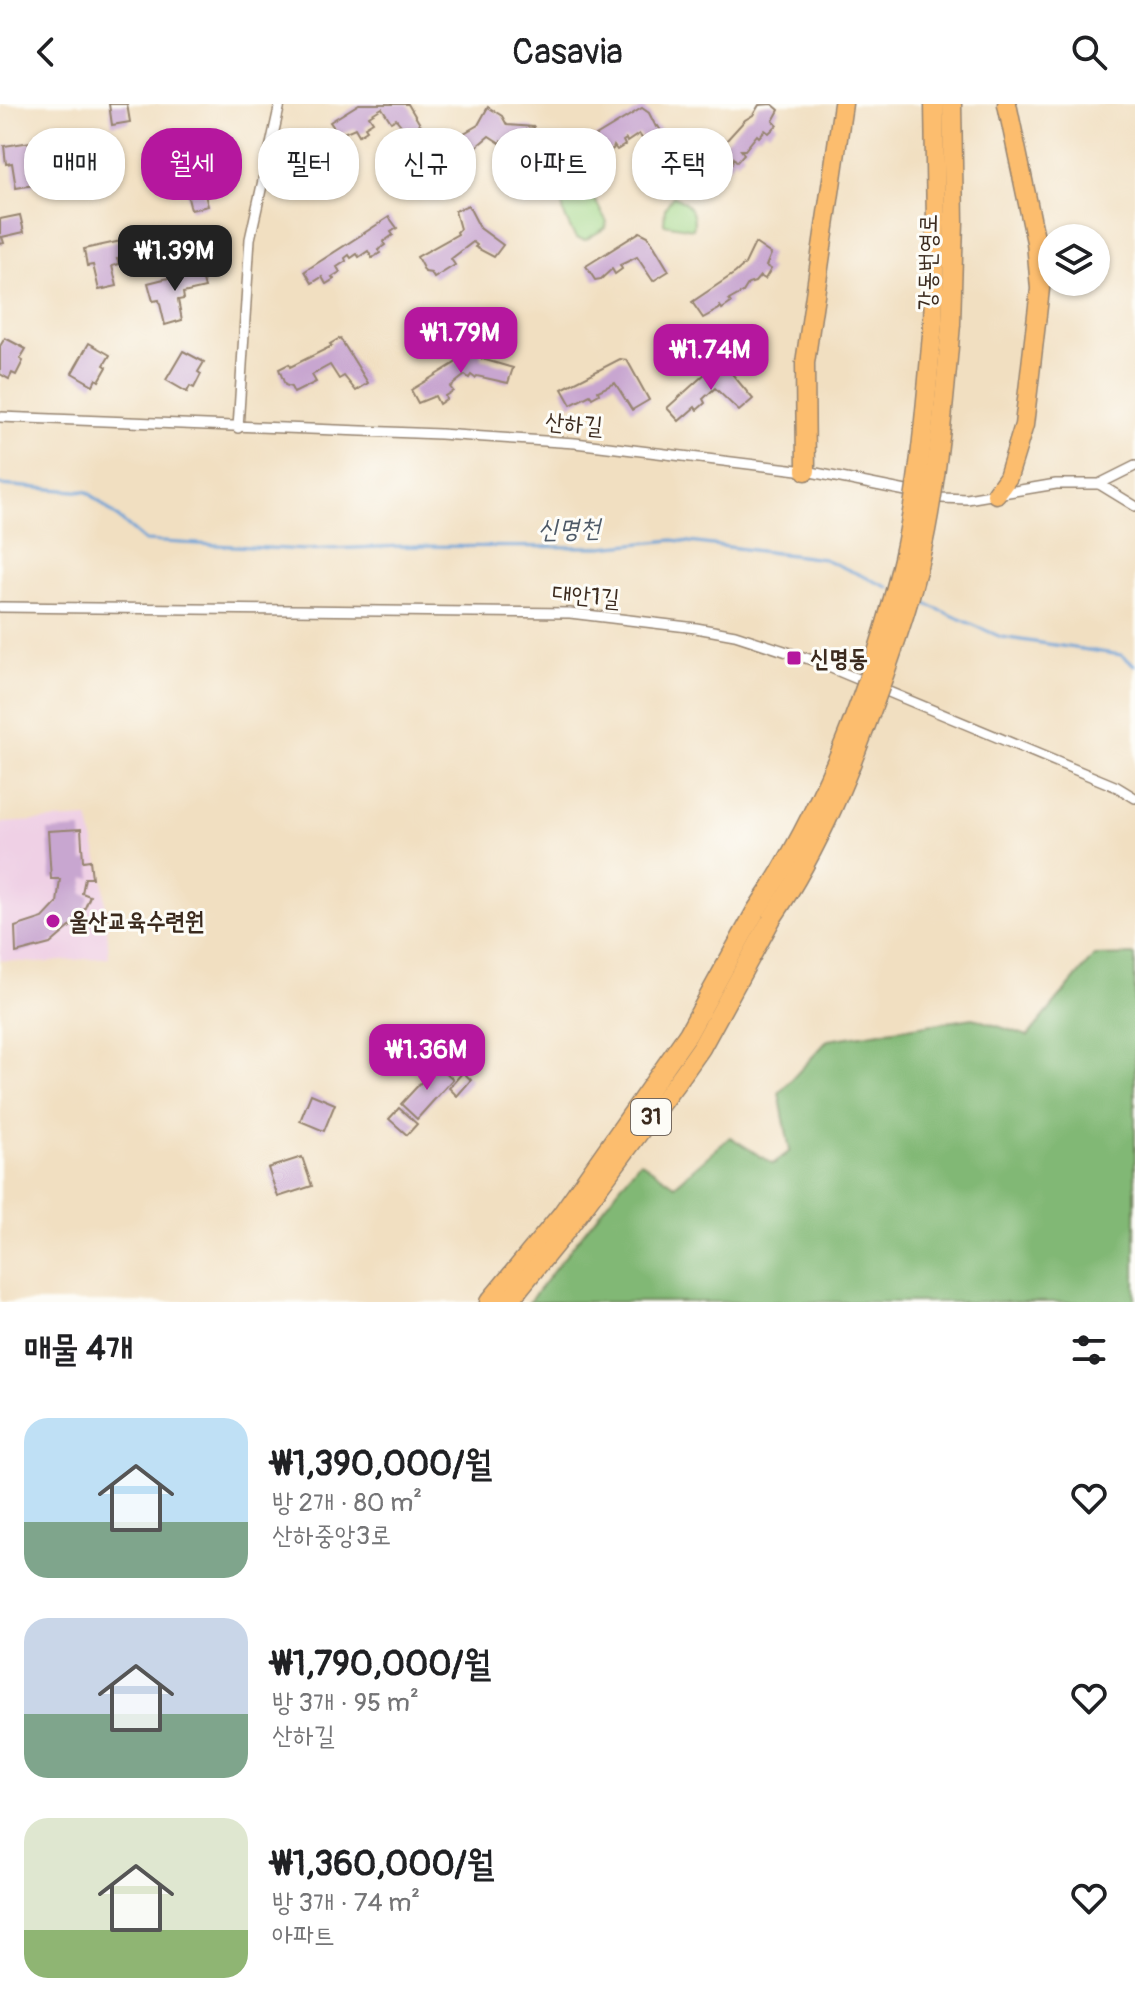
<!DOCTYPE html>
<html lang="ko">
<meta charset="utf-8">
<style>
:root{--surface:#fff;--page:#f2f2f2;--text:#202124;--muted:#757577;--accent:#b5179e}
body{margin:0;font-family:Pangolin,"Poor Story",sans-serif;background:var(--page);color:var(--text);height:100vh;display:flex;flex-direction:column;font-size:30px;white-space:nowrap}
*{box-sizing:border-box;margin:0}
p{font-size:26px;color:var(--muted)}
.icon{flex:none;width:44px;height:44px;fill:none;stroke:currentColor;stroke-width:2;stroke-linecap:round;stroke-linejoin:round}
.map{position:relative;height:1198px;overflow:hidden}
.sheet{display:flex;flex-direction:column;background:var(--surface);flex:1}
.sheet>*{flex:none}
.top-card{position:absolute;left:24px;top:24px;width:1088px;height:72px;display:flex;gap:16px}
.tools{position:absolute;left:1038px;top:120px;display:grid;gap:16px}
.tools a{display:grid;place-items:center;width:72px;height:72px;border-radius:50%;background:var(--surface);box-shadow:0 2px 6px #0004;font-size:40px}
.price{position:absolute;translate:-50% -68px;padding:0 18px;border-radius:16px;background:var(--accent);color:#fff;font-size:26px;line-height:52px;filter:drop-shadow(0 2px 4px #0008)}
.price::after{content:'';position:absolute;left:50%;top:48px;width:24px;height:18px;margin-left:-12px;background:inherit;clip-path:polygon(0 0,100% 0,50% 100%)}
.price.active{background:#222;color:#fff}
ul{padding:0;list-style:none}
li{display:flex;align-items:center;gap:24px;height:200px;padding:0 24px}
li span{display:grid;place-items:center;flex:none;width:224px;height:160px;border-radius:24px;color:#555}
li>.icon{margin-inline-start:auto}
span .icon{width:96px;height:96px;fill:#fffc;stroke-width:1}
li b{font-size:34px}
h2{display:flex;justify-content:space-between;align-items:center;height:96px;padding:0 24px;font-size:34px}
.pill{padding:0 28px;border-radius:32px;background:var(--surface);box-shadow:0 2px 6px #0004;font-size:28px;line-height:72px}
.pill.active{background:var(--accent);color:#fff}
header{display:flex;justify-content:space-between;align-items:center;height:104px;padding:0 24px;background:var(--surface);font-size:36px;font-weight:600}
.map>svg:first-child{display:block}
.built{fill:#efd0e5}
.green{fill:#a2d788;stroke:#6e8053;stroke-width:2}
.forest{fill:#81b874;stroke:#5e7149;stroke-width:2}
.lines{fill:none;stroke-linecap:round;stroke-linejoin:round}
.stream{stroke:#679fd5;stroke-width:3}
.building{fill:#c8a6d0}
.street-casing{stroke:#968470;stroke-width:12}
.highway-casing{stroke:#968470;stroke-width:21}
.street{stroke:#fff;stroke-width:9}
.highway{stroke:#fcbd6e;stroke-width:18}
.highway-bridge-casing{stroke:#968470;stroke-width:21;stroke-linecap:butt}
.highway-bridge{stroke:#fcbd6e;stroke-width:18}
.poi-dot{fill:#b5179e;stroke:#fdfcf7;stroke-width:3}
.labels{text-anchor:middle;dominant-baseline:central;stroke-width:6;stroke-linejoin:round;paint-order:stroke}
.shield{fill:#fdfcf7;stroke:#75695f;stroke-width:2}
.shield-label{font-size:22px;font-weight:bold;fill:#3b2a1e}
.street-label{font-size:24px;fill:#3b2a1e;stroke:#fdfcf7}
.poi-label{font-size:24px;font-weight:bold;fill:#3b2a1e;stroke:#fdfcf7;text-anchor:start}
.water-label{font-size:26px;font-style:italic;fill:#4d5967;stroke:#fdfcf7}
</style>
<header><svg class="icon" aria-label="back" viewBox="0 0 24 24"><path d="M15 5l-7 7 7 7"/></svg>Casavia<svg class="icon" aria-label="search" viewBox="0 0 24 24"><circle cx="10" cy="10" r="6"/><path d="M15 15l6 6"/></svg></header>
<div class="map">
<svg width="1135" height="1198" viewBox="0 0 1135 1198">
<rect width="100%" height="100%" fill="#fdfcf7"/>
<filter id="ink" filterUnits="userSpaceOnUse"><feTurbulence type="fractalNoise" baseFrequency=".0125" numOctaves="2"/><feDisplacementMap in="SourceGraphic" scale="16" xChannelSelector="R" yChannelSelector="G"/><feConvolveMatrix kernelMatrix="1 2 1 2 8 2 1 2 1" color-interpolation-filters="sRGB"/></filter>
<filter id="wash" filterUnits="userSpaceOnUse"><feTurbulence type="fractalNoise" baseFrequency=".006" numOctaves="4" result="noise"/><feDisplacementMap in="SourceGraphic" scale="32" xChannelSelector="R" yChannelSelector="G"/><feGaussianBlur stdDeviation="1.8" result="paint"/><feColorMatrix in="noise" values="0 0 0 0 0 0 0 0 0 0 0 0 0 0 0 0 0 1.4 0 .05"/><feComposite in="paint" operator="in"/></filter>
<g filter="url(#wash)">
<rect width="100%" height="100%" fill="#f1dfc1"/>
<polygon class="built" points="88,714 104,780 109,853 38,859 0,856 0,719"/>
<g class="green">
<path d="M577,76L586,80L607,118L605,124L585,136L576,134C563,113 553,92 577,76Z"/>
<path d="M673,92C688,99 697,108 693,125L664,120L665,104Z"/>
</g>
<polygon class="forest" points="1135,851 1135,1198 529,1198 640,1057 675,1081 730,1033 773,1060 790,1047 779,989 828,936 973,914 1028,932 1094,852"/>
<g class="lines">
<g class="stream">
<polyline points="0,381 88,388 145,437 305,446 403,442 601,443 673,436 824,455 890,484"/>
<polyline points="915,495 1001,533 1121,551 1135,561"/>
</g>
</g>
<g id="blocks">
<g class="building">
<polygon points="109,0 127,0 130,18 112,21"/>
<polygon points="359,0 408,0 421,22 408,30 396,15 391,18 382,4 369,12 373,18 365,23 367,26 359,31 355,24 339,31 330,18"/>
<polygon points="772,0 779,6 773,17 777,21 769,29 765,26 759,33 757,31 745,46 741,46 744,50 737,58 734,54 732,59 720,71 706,59 745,16 753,11 759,1"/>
<polygon points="488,3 502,12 507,21 534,23 533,38 501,37 500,39 489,32 470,48 474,54 453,67 450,62 448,64 436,45 478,21"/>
<polygon points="642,4 649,9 656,23 658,22 671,43 655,53 639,30 627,38 626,35 623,37 625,41 617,46 614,42 613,45 596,53 586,38"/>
<polygon points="58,34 60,51 38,55 39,61 31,62 34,81 16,84 12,59 6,60 4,42"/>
<polygon points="226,54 231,71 210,76 211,81 203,83 208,102 191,106 185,82 179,83 175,66"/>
<polygon points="468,101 480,124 503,141 494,153 475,143 477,141 473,138 451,155 455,161 434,174 431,169 425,168 417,153 458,130 457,128 460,125 455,107"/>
<polygon points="20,111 24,128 2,133 4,139 0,140 0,115"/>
<polygon points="389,113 397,124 391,128 393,131 383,138 385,141 378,146 380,149 372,154 368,147 359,153 357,150 351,154 349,151 345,154 346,157 337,163 340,168 332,173 334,175 326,180 322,173 312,179 305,167"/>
<polygon points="640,128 648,132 669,167 653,177 637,153 620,161 622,165 615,170 612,165 601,175 595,176 586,162"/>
<polygon points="135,134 138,151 117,155 119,160 112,162 117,182 99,186 93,161 87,162 84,145"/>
<polygon points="755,139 771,150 766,162 771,165 765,175 760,172 755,178 748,180 743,188 729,196 731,199 722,205 720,202 719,205 703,214 692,198 735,169 745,160"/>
<polygon points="200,166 205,184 183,189 184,195 178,196 182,216 165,221 159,196 153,197 148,179"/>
<polygon points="5,234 26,245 20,255 23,257 16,271 12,269 9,275 0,270 0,242"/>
<polygon points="340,234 368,279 356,287 344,272 339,275 330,261 312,271 316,278 294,289 291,283 285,281 279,265 289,260 290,263 332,242 330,240"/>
<polygon points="89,239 110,251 104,261 107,263 99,277 96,275 93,281 72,269"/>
<polygon points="467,240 481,249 482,255 513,264 508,279 477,272 475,274 471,271 469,274 465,271 450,283 453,287 445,292 446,295 439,300 435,292 418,299 411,286 455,259"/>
<polygon points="183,247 204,258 198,268 201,270 194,284 190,282 187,288 166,276"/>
<polygon points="620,255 627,256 649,296 632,306 615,279 598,287 599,290 592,294 590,291 571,301 562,285"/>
<polygon points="717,259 723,259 753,295 739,307 715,284 703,295 705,299 697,306 695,303 679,317 667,304"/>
<polygon points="81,725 83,757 90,756 92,774 85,774 82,789 90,792 82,811 78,810 71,822 50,840 16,849 15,823 43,814 57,799 60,775 51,775 48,727"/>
<polygon points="437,961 453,975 417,1015 401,1000"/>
<polygon points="463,968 471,976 457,992 449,984"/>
<polygon points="311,990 335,1000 324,1027 300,1017"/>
<polygon points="399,1004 417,1020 407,1031 389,1015"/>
<polygon points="302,1053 312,1082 278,1093 268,1064"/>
</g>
</g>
</g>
<g filter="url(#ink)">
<use href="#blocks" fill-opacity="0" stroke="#968470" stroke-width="2"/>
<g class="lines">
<defs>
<g id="street">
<polyline points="0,313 440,330 575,339 806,367 941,394 967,395 1056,380 1099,380 1135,362"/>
<polyline points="238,324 250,135 280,0"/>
<polyline points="1099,380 1135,402"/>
<polyline points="0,503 570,509 696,524 735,531 812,556 1117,683 1135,694"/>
</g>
<g id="highway">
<polyline points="933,219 936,120 934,0"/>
<polyline points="951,220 954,118 952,0"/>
<polyline points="806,367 805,259 843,0"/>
<polyline points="996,390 1008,373 1024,321 1040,185 1036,138 1007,0"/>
<polyline points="489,1198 561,1111 688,930 755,808"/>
<polyline points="508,1198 565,1128 682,971 701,944 772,814"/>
</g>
</defs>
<use href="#street" class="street-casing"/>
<use href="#highway" class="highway-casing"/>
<use href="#street" class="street"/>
<use href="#highway" class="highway"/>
<defs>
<g id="highway-bridge">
<path d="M755,808C824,707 875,574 903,455C920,378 926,298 933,219"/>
<path d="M772,814C821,742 851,664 880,583C898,532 916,479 926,426C939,358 945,289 951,220"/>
</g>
</defs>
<use href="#highway-bridge" class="highway-bridge-casing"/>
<use href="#highway-bridge" class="highway-bridge"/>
</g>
</g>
<g class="poi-dot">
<rect x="786" y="546" width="16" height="16" rx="4"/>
<circle cx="53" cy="817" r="8"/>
</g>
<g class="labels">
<rect class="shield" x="631" y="995" width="40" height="36" rx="6"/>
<g class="shield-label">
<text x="651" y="1013">31</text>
</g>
<g class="street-label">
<text transform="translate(928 158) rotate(-89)">강동번영로</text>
<text transform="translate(574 320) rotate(5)">산하길</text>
<text transform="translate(586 492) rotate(5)">대안1길</text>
</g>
<g class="poi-label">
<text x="810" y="554">신명동</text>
<text x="69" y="817">울산교육수련원</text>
</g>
<g class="water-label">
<text transform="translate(569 425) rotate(-1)">신명천</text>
</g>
</g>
</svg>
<div class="tools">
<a><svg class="icon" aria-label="layers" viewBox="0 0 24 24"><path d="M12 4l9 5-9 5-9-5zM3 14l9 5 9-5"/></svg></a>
</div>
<b class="price active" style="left:175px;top:189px">₩1.39M</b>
<b class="price" style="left:461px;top:271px">₩1.79M</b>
<b class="price" style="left:711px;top:288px">₩1.74M</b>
<b class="price" style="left:427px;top:988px">₩1.36M</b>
<div class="top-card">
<a class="pill">매매</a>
<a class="pill active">월세</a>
<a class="pill">필터</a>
<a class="pill">신규</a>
<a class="pill">아파트</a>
<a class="pill">주택</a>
</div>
</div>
<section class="sheet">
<h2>매물 4개<svg class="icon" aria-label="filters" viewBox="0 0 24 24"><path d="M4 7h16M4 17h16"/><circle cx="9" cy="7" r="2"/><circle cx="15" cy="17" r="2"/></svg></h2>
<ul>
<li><span style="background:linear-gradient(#bfe0f5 65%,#7fa58c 0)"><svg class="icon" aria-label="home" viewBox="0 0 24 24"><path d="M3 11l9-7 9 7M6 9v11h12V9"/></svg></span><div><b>₩1,390,000/월</b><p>방 2개 · 80 m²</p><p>산하중앙3로</p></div><svg class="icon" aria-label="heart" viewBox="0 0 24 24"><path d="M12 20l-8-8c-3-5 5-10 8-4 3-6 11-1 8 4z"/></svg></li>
<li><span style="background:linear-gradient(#c9d6e8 60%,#7fa58c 0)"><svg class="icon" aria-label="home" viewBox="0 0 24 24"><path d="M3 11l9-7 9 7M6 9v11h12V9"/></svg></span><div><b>₩1,790,000/월</b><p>방 3개 · 95 m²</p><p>산하길</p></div><svg class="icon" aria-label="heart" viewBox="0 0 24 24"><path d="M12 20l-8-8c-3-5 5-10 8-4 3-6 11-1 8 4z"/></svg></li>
<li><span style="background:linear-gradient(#dfe7d0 70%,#8fb573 0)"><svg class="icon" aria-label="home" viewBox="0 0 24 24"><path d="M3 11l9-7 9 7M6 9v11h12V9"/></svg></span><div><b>₩1,360,000/월</b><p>방 3개 · 74 m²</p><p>아파트</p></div><svg class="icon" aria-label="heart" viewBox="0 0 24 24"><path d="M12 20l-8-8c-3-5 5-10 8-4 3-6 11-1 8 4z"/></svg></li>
</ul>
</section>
